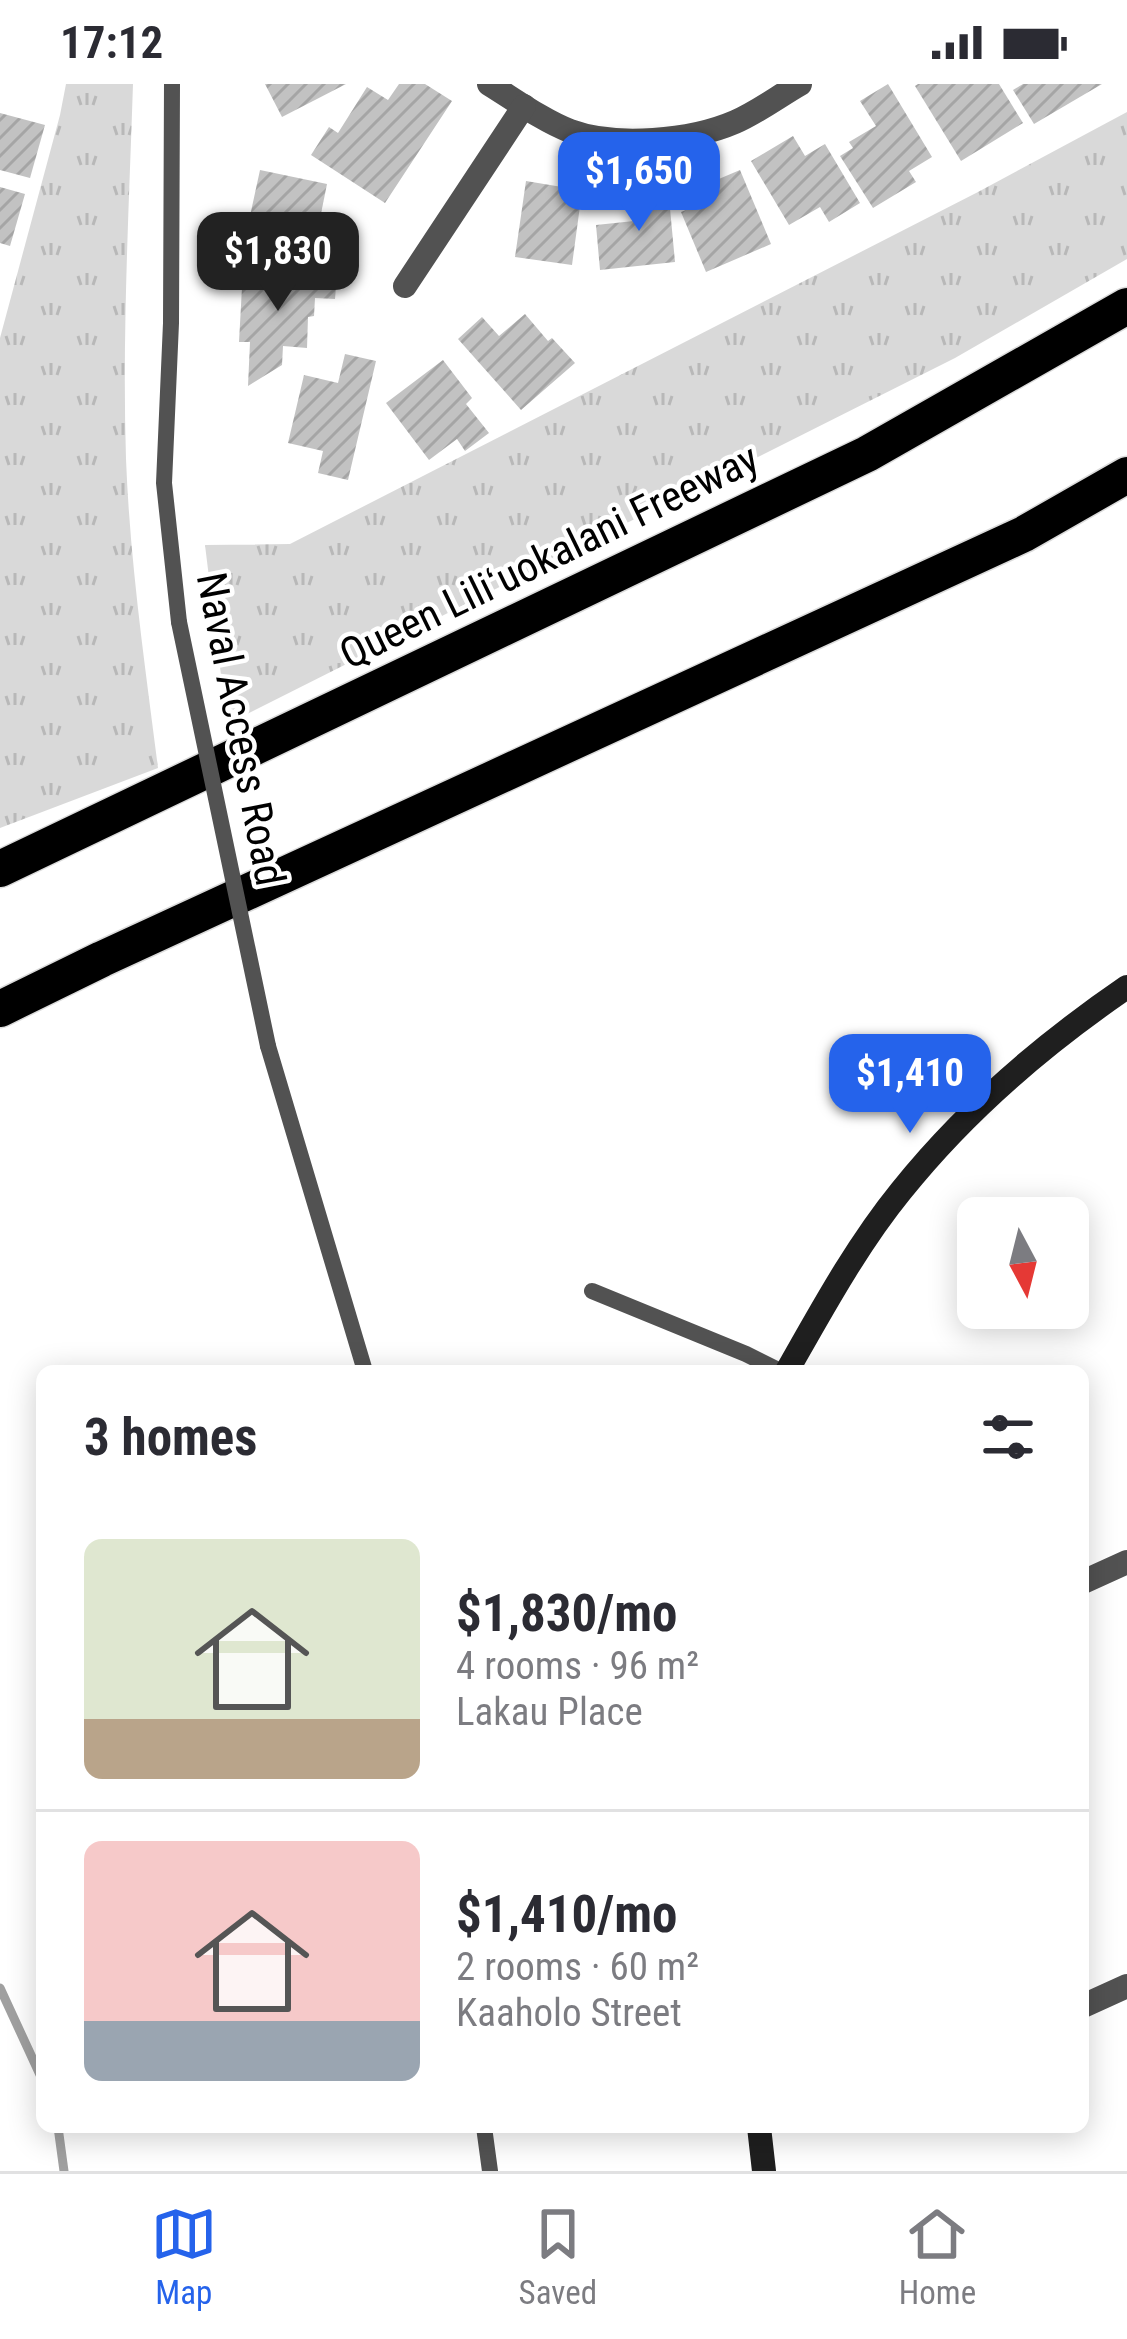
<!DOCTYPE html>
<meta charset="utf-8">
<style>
:root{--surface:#fff;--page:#f2f2f3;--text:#2b2b33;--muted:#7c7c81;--line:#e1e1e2;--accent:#2563eb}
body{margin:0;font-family:"Roboto Condensed",sans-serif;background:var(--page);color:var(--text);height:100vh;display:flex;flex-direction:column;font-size:45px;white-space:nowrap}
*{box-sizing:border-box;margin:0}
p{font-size:39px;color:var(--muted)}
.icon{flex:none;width:66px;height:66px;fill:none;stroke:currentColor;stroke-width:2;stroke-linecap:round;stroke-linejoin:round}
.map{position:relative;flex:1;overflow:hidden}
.drawer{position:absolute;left:36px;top:1281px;width:1053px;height:768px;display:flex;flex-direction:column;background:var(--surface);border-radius:18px;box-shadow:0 6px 30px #0003}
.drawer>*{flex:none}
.needle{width:78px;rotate:173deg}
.tools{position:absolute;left:957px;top:1113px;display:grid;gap:24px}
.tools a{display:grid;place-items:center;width:132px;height:132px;border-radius:18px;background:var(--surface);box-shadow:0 6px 30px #0003;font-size:60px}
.price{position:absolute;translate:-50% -102px;padding:0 27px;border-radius:24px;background:var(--accent);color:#fff;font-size:39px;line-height:78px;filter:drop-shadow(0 3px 6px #0008)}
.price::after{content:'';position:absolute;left:50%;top:72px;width:36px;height:27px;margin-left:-18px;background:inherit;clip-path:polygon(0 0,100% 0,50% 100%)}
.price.active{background:#222;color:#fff}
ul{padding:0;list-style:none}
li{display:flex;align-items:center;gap:36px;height:300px;padding:0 48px}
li+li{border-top:3px solid var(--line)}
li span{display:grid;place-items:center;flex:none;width:336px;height:240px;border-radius:18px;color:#555}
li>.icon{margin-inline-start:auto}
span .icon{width:144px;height:144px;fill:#fffc;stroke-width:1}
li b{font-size:51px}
h2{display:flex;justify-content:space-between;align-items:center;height:144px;padding:0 48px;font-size:51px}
.status{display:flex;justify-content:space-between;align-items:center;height:84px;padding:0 60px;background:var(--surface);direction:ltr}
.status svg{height:33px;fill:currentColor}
.menu{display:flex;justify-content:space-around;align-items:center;height:168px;border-top:3px solid var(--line);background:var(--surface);font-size:33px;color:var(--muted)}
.menu a{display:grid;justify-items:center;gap:6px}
.menu .active{color:var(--accent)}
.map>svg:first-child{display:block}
.grass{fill:url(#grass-tufts)}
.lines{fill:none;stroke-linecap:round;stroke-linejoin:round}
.stream{stroke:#a0a0a0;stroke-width:9}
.building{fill:url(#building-hatch)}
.highway-casing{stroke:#dbdbdb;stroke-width:39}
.lane{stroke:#525252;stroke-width:16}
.street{stroke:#525252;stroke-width:24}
.secondary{stroke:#1f1f1f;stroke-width:24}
.highway{stroke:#000;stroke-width:36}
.lane-bridge{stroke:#525252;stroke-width:16}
.labels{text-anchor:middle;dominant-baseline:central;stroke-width:9;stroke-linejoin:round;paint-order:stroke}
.street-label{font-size:42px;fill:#000;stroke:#fff}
</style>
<div class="status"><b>17:12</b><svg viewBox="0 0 49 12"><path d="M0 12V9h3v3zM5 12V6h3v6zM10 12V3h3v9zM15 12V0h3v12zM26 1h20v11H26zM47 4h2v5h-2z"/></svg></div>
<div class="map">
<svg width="1127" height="2087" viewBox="0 0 1127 2087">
<defs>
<pattern id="grass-tufts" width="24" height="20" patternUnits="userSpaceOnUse" patternTransform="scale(3)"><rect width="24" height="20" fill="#d9d9d9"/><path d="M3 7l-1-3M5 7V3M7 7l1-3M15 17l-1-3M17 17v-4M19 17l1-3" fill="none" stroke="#b8b8b8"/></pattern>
<pattern id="building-hatch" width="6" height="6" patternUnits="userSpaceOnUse" patternTransform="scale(3)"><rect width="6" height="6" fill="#c2c2c2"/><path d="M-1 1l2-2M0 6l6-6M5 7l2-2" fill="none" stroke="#a5a5a5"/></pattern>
</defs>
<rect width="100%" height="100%" fill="#fff"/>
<g class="grass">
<path d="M66,0H133C129,125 122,250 126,375C130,479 145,581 158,684L0,744V254L60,31Z"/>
<polygon points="1127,28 1127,175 955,274 227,640 205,461 290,460 978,108"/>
</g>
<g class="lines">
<g class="stream">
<polyline points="0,1904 42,1995"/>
<polyline points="58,2043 64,2087"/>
</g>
</g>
<g class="building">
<polygon points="265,0 346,0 282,33"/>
<polygon points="399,0 425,0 452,17 385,119 311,71 329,43 338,49 367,3 388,16"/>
<polygon points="888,0 932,73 909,87 916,98 873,124 840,72 853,64 849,58 876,42 860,17"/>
<polygon points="918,0 999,0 1023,39 961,77 915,2"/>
<polygon points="1023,0 1102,0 1034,40 1013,6"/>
<polygon points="0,29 45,41 30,94 0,86"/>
<polygon points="793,52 805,72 825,60 860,119 829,138 820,123 789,141 751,77"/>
<polygon points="565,82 585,85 572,181 515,173 526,97 562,103"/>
<polygon points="260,86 327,100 313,169 245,155"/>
<polygon points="740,86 771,160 706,188 681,128 713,115 707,100"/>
<polygon points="0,103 25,110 10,162 0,159"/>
<polygon points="668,103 675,178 600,186 596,141 634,137 631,107"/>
<polygon points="243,185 337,190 335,215 315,214 314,232 308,233 307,264 283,262 282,281 248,302 250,258 239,258"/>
<polygon points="525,230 548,257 552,254 575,279 521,326 458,255 482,233 499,252"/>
<polygon points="345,270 376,277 348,396 318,389 323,367 288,359 304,291 338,299"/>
<polygon points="443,276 472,314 466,320 489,349 465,367 457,355 429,376 386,319"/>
</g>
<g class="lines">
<defs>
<g id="highway">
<polyline points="0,785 867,370 1127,222"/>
<polyline points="0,925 102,875 1024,450 1127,391"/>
</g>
</defs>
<use href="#highway" class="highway-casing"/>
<g class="lane">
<polyline points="172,0 171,239 164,399 179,538"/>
<polyline points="268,962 365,1287"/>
<polyline points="592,1207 746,1270 780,1287"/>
<polyline points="484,2043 490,2087"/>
</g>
<g class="street">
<path d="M489,0C515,16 542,36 570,47C616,64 691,57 735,38C758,28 779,12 800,0"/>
<polyline points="405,202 524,22"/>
<polyline points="1083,1498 1127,1478"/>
<polyline points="1083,1922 1127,1902"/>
</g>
<g class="secondary">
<path d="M787,1287C821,1227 857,1161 901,1107C965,1027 1042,961 1127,903"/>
<polyline points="759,2043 764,2087"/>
</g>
<use href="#highway" class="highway"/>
<polyline class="lane-bridge" points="179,538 268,962"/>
</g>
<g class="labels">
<g class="street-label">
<text transform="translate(549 472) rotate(-26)">Queen Liliʻuokalani Freeway</text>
<text transform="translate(241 645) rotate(79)">Naval Access Road</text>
</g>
</g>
</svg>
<div class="tools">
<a><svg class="needle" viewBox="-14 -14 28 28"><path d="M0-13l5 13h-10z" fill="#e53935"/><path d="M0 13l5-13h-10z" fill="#7c7c81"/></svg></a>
</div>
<b class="price" style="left:639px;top:150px">$1,650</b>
<b class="price active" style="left:278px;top:230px">$1,830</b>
<b class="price" style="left:910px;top:1052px">$1,410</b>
<section class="drawer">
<h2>3 homes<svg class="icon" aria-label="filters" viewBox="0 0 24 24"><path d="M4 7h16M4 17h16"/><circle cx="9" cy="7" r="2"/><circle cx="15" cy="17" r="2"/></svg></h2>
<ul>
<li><span style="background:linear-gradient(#dfe7d0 75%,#b9a48a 0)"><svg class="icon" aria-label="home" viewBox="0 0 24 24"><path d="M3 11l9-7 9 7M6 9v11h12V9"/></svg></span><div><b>$1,830/mo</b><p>4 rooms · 96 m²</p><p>Lakau Place</p></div></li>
<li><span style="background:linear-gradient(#f6c9c9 75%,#9aa5b1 0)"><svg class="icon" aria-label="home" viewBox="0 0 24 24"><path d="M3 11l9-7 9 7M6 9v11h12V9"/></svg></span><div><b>$1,410/mo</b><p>2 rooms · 60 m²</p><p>Kaaholo Street</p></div></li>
</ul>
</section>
</div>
<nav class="menu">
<a class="active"><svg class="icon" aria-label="map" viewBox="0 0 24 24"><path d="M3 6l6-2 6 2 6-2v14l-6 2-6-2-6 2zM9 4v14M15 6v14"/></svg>Map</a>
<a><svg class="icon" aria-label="saved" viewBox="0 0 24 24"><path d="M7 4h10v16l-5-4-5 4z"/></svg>Saved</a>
<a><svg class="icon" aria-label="home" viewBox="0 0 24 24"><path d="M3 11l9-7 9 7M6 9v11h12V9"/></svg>Home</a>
</nav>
